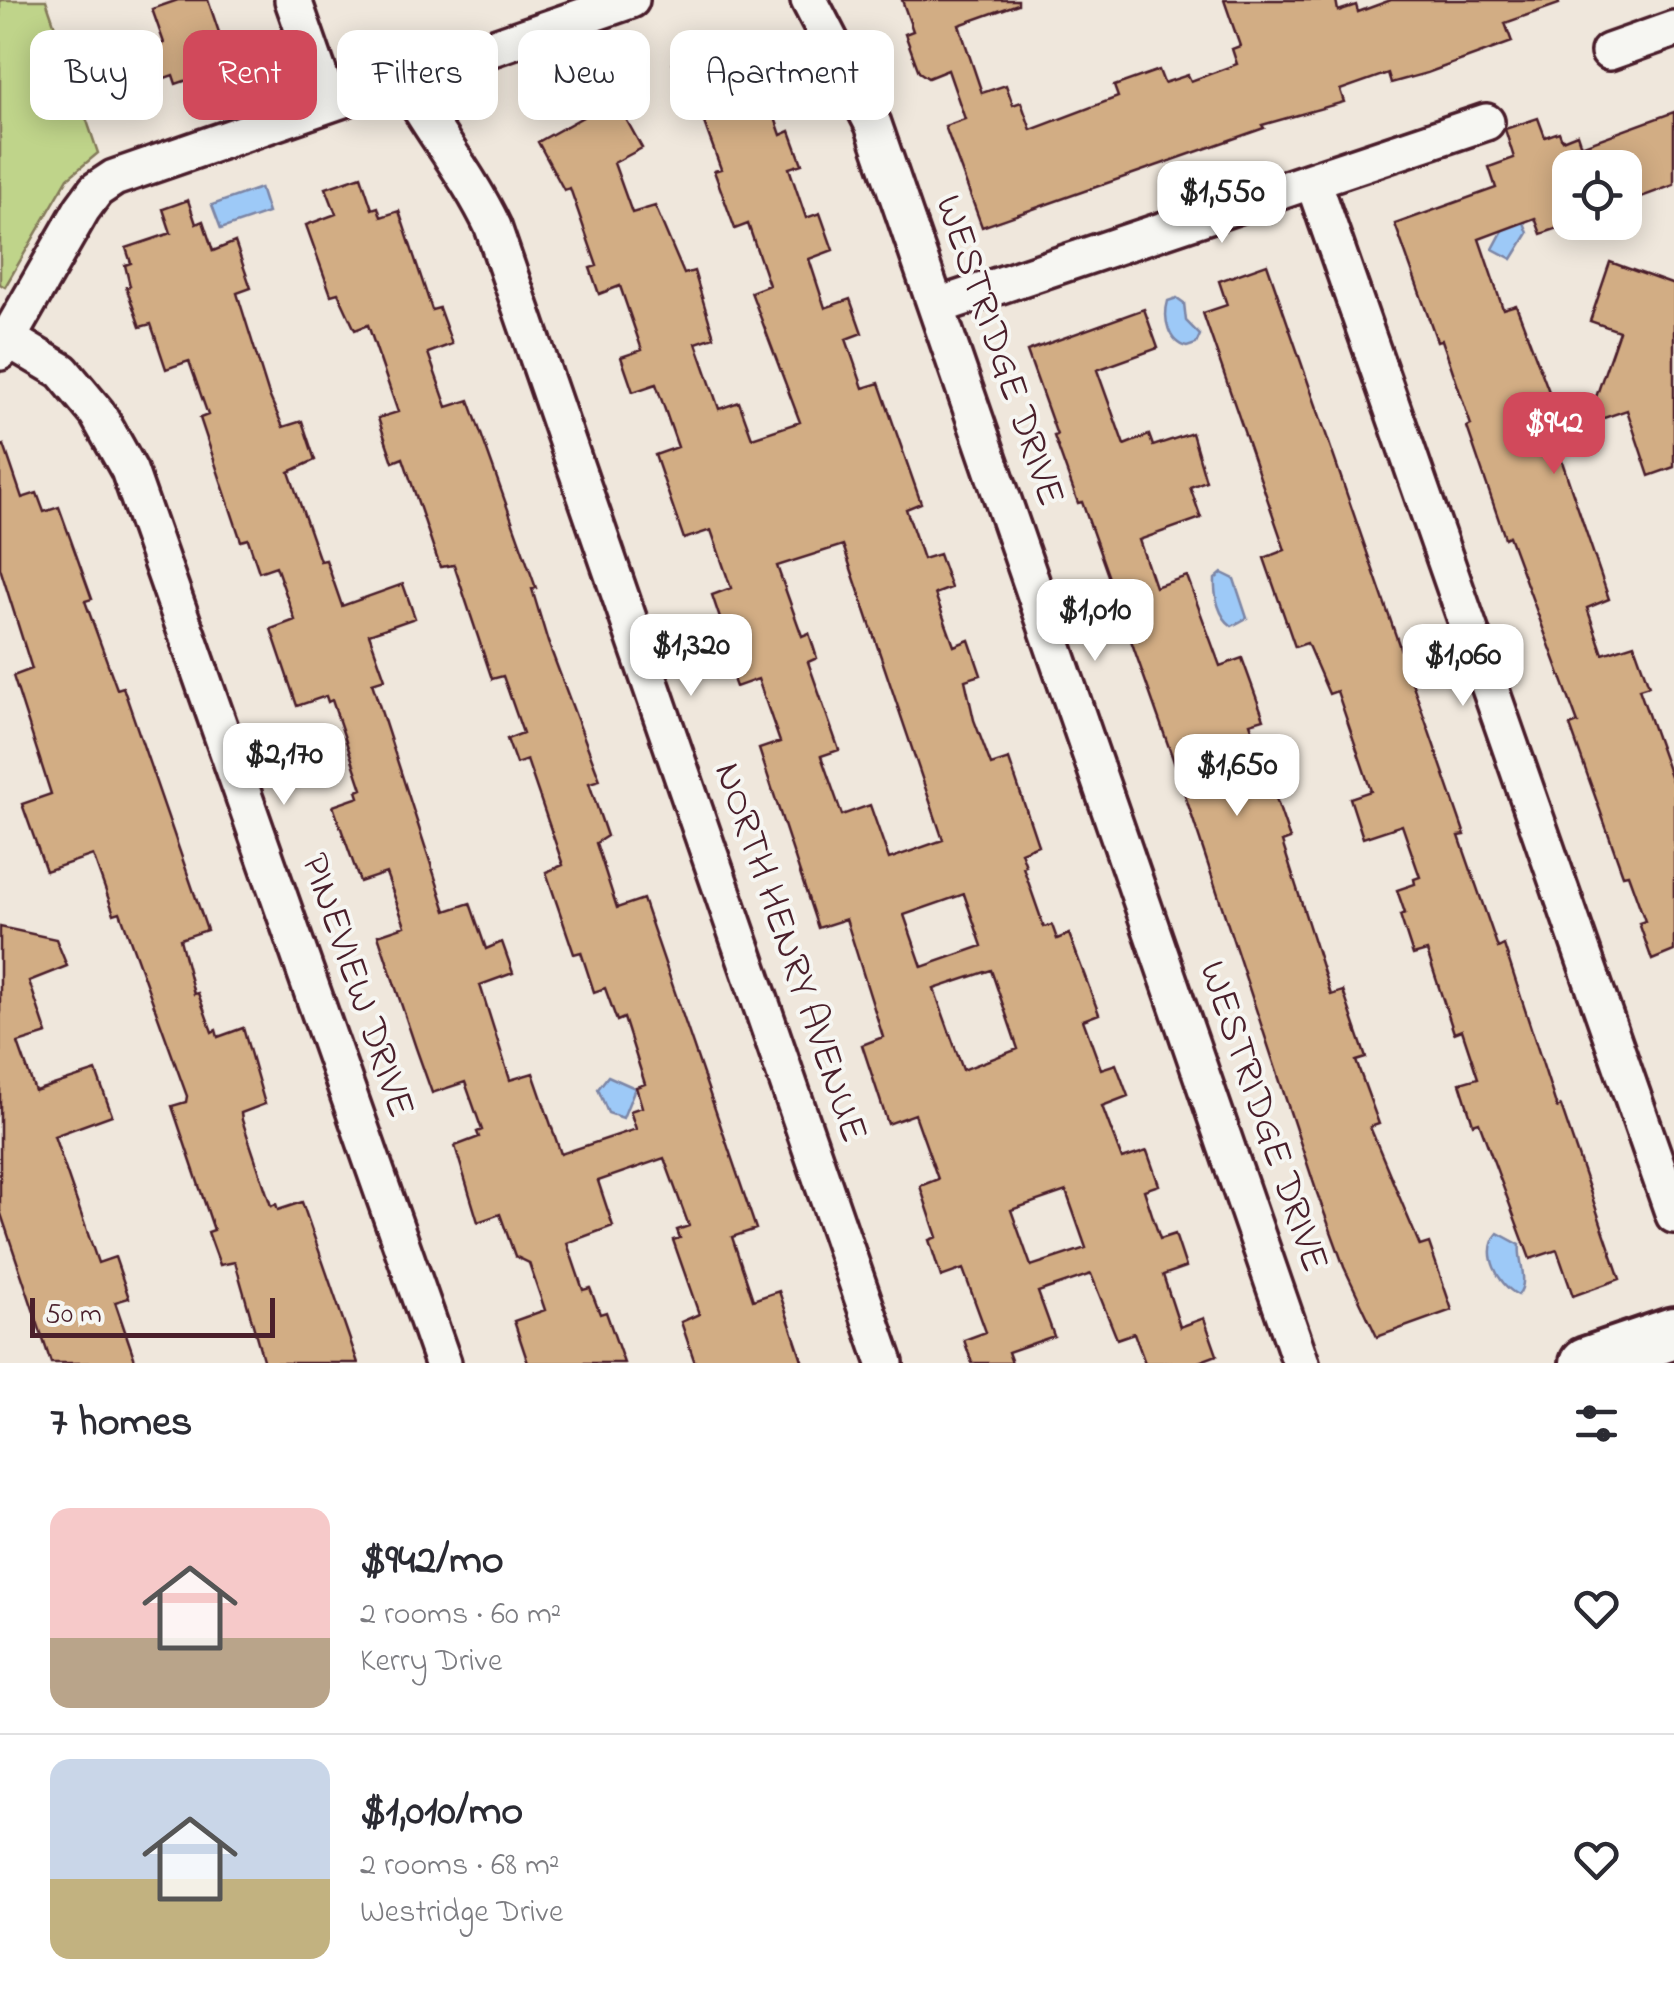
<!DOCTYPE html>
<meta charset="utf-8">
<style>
:root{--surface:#fff;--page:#f2f2f3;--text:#2b2b33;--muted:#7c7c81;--line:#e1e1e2;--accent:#d1495b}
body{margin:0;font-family:"Indie Flower",sans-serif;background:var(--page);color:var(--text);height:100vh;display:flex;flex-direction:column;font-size:38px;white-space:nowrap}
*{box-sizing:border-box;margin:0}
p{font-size:32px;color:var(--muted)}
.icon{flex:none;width:55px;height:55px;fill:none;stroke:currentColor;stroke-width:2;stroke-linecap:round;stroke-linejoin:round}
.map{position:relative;height:1363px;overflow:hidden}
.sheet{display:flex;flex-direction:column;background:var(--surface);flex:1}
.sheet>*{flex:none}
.banner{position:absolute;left:30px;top:30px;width:1000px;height:90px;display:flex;gap:20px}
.buttons{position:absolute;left:1552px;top:150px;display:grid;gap:20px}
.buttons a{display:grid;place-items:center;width:90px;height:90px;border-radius:20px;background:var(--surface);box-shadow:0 5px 25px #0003;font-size:50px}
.scale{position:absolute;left:30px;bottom:25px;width:245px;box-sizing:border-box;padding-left:10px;border:5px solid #4a1f2b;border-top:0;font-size:28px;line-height:35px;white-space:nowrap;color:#4a1f2b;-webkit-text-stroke:8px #f6f6f2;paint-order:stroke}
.price{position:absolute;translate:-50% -85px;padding:0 22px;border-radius:20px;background:#fff;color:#222;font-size:32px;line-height:65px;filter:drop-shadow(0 2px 5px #0008)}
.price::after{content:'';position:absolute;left:50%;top:60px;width:30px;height:22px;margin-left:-15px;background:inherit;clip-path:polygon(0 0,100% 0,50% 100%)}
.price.current{background:var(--accent);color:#fff}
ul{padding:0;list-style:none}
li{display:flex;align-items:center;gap:30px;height:250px;padding:0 50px}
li+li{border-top:2px solid var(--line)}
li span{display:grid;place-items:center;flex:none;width:280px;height:200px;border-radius:20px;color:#555}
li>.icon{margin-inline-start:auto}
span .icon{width:120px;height:120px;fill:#fffc;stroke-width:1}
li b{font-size:42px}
h2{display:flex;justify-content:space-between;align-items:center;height:120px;padding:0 50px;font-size:42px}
.pill{padding:0 35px;border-radius:20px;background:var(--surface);box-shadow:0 5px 25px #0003;font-size:35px;line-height:90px}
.pill.current{background:var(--accent);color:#fff}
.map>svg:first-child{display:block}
.green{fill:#bfd48a;stroke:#847a5a;stroke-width:2.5}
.water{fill:#9dc9f7;stroke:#7c85a5;stroke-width:2.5}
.building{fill:#d2ad84;stroke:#4a1f2b;stroke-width:2.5;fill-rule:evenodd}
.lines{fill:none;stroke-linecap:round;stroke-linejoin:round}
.minor-casing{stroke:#4a1f2b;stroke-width:42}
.secondary-casing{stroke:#4a1f2b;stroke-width:58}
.minor{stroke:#f6f6f2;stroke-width:35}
.secondary{stroke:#f6f6f2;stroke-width:50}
.labels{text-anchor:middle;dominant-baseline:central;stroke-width:8;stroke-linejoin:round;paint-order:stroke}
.street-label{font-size:40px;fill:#4a1f2b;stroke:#f6f6f2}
</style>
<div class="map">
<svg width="1674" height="1363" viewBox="0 0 1674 1363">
<rect width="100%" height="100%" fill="#efe7dc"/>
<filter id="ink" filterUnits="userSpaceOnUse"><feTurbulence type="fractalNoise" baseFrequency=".01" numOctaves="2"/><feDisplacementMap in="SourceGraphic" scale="20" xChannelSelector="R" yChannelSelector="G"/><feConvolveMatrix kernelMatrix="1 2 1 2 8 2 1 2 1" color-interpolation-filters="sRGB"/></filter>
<g filter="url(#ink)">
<polygon class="green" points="0,0 46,0 98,153 68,178 5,287 0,284"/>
<g class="water">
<polygon points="260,188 268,213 221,229 212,205"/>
<polygon points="1519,209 1528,233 1512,259 1493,249 1502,232 1496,212"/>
<path d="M1177,298L1184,303L1186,321L1200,335L1196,344L1187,347C1168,343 1163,318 1168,301Z"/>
<path d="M1222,573L1234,579L1247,618L1232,626C1219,617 1214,596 1215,579Z"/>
<polygon points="608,1076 635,1088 623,1118 608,1113 598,1089"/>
<path d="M1498,1233L1520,1245C1517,1258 1530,1281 1518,1295C1498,1285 1481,1252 1498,1233Z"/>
</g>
<g class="building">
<polygon points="178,0 208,0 224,47 217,50 223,68 176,84 173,75 125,92 122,83 90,95 82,71 164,43 152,9"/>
<polygon points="902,0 1018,0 1018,4 959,25 982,93 1006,85 1013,105 1021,102 1031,130 1118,97 1114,86 1159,70 1164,83 1188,75 1191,81 1237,64 1232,49 1240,46 1224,0 1336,0 1338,11 1356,5 1358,12 1391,0 1558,0 1559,4 1505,23 1512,42 1427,73 1391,83 1388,73 1340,90 1344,102 1262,125 1264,128 982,227 945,126 965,119 948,70 928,78 919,72 905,34 913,31"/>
<path d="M709,51L718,77L756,63L781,135L790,131L802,164L789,168L806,218L820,213L833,250L809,259L825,308L850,299L862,333L846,339L863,388L879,383L921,503L906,509L923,559L939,554L951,588L935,594L954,646L969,640L981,675L965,680L974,720L991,765L1009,759L1038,845L1021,852L1026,866L1023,867L1044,927L1052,925L1057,939L1069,934L1099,1014L1083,1020L1101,1069L1116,1064L1128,1096L1102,1106L1122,1159L1147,1151L1159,1185L1144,1190L1160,1239L1175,1234L1186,1267L1163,1275L1180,1327L1204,1318L1217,1355L1196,1363H1145L1134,1333L1117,1339L1091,1274L1038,1292L1054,1336L1008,1352L1012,1363H972L964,1340L986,1332L963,1269L941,1277L929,1240L937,1237L920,1186L938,1179L915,1114L888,1124L862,1045L883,1037L846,919L818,928L759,749L780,742L758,679L736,687L723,651L730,648L712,595L731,588L711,530L684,539L655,455L678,447L656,384L633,392L621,357L642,350L620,286L599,294L590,268L597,266L570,188L564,190L538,142L590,113L577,90L604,76L608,82L613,80L627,106L620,108L642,148L614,163L632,213L655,206L684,274L694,271L714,337L696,343L719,409L739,402L752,438L800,422L751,292L769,285L748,224L735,229L714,171L721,169L694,95L685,98L673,64ZM843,545L943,840L889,859L870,805L842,815L821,756L839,750L808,662L817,658L809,633L802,636L777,566ZM964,894L982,946L922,967L904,915ZM991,970L1018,1049L963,1070L934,989ZM1066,1191L1086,1248L1031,1266L1011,1210Z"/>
<polygon points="1674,112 1674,185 1625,203 1625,168 1570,168 1570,224 1541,234 1535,218 1479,239 1503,309 1516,305 1553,402 1543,406 1609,599 1587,608 1603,654 1634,644 1649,686 1639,689 1674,787 1674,951 1652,960 1639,923 1645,921 1628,874 1623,875 1570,726 1578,723 1509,536 1505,538 1467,427 1471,425 1451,366 1442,340 1437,341 1395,224 1496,188 1489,167 1514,158 1505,129 1538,118 1545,137 1559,132 1562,140 1577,134 1581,146"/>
<polygon points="361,176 372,209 378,207 381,217 399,211 432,310 439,308 452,344 428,353 447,407 469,400 536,588 532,589 548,642 600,780 589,783 607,836 596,843 617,908 643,899 756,1229 732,1237 753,1300 779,1291 803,1363 695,1363 681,1322 699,1314 673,1240 680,1238 677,1230 689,1226 664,1158 598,1181 613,1226 567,1243 583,1290 590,1288 600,1314 606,1312 624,1363 528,1363 514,1321 545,1310 529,1263 515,1256 500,1214 478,1222 455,1146 479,1137 477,1132 482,1130 465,1082 432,1093 416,1048 378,935 405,926 386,873 360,882 333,806 359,797 357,791 362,789 332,700 328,702 326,696 297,706 271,629 295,620 276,566 259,572 248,539 241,541 200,418 208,415 189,361 166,369 151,324 140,327 126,287 130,286 125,265 131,263 126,248 171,233 163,209 188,200 196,224 203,221 213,251 235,242 251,288 237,293 269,395 283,427 302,421 315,460 289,472 320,561 326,560 342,606 403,584 415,618 369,634 385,679 372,683 446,911 470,903 486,949 502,942 513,973 480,985 510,1080 533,1073 561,1154 636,1129 630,1111 642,1107 636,1087 645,1084 624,1018 617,1021 605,988 594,992 581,952 574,954 546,872 563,865 527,760 516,764 507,739 523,733 503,676 492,679 454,565 440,567 403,458 393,462 378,418 398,412 368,325 355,330 338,293 331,295 306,225 336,214 326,188"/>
<polygon points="1610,262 1674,285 1674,467 1649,476 1627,410 1601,419 1595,400 1619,331 1590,321"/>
<polygon points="1267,264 1465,835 1459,836 1498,948 1504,945 1557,1108 1561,1106 1620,1279 1573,1296 1557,1250 1530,1259 1479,1122 1473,1124 1460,1083 1478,1078 1462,1030 1454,1033 1427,951 1413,955 1400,915 1405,913 1397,890 1415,884 1414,879 1420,877 1402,825 1363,838 1350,798 1371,791 1337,691 1329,694 1307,643 1295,647 1264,558 1285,550 1203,313 1227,305 1219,281"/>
<polygon points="1144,309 1158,348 1097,370 1124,445 1149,435 1153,446 1192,433 1206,481 1190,487 1201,518 1139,540 1155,587 1187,576 1220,666 1242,658 1264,719 1250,723 1290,839 1282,842 1331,995 1343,991 1366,1058 1356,1061 1379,1124 1370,1127 1420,1246 1429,1243 1452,1310 1377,1337 1344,1267 1317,1193 1172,756 1082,502 1078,503 1054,436 1057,435 1027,351"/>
<polygon points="4,445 22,498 37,493 44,512 59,507 92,599 85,601 117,689 123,687 207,930 180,939 194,994 198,993 212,1032 216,1030 218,1037 243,1028 265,1104 241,1113 242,1120 271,1206 276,1204 278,1210 302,1202 358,1363 264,1363 235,1262 220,1265 208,1232 214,1230 172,1106 186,1102 187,1096 120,912 114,914 93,855 46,871 22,804 51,794 13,676 32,669 0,568 0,446"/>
<polygon points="0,927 56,939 67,966 29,981 47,1034 18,1043 35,1091 96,1071 112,1115 54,1136 98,1263 115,1257 129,1298 115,1302 136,1363 51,1363 0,1211"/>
</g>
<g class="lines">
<defs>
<g id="minor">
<polyline points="293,0 329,103"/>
<polyline points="809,0 873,124 1301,1363"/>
<polyline points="1609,52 1674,29"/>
<path d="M402,77C430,129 468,174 493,227L885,1363"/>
<polyline points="1313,181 1674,1215"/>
<polyline points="938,306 1486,122"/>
<polyline points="8,339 62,371 97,413 129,470 443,1363"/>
<polyline points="0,352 82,209 96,190 114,178 631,0"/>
</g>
<polyline id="secondary" points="1586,1363 1674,1333"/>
</defs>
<use href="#minor" class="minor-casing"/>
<use href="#secondary" class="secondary-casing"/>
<use href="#minor" class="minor"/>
<use href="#secondary" class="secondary"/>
</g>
</g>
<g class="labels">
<g class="street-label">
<text transform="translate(998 351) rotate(71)">WESTRIDGE DRIVE</text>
<text transform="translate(789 953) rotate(71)">NORTH HENRY AVENUE</text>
<text transform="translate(356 986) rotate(71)">PINEVIEW DRIVE</text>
<text transform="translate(1262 1117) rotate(71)">WESTRIDGE DRIVE</text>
</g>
</g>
</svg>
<div class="buttons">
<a><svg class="icon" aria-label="locate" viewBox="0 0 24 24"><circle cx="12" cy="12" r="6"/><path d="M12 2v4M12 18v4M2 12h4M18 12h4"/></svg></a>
</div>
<div class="scale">50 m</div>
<b class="price" style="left:1222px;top:246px">$1,550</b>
<b class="price current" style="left:1554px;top:477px">$942</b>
<b class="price" style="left:1095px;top:664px">$1,010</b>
<b class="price" style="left:691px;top:699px">$1,320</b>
<b class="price" style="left:1463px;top:709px">$1,060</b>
<b class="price" style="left:284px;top:808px">$2,170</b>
<b class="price" style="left:1237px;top:819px">$1,650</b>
<div class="banner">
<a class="pill">Buy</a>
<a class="pill current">Rent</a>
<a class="pill">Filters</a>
<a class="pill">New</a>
<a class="pill">Apartment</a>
</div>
</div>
<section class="sheet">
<h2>7 homes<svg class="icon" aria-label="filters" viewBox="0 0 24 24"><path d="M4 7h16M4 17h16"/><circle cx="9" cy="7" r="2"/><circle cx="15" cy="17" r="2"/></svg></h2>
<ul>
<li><span style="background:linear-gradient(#f6c9c9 65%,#b9a48a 0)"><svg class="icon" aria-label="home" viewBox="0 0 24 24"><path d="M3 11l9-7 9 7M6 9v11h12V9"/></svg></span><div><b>$942/mo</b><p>2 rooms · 60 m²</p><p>Kerry Drive</p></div><svg class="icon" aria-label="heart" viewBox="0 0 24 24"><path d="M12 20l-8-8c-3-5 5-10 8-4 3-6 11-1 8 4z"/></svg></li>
<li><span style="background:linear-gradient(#c9d6e8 60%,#c2b280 0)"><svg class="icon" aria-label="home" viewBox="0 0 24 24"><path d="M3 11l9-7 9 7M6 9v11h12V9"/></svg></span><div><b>$1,010/mo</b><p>2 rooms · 68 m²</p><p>Westridge Drive</p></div><svg class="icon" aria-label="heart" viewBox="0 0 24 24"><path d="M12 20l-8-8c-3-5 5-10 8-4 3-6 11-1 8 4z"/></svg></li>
</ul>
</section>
